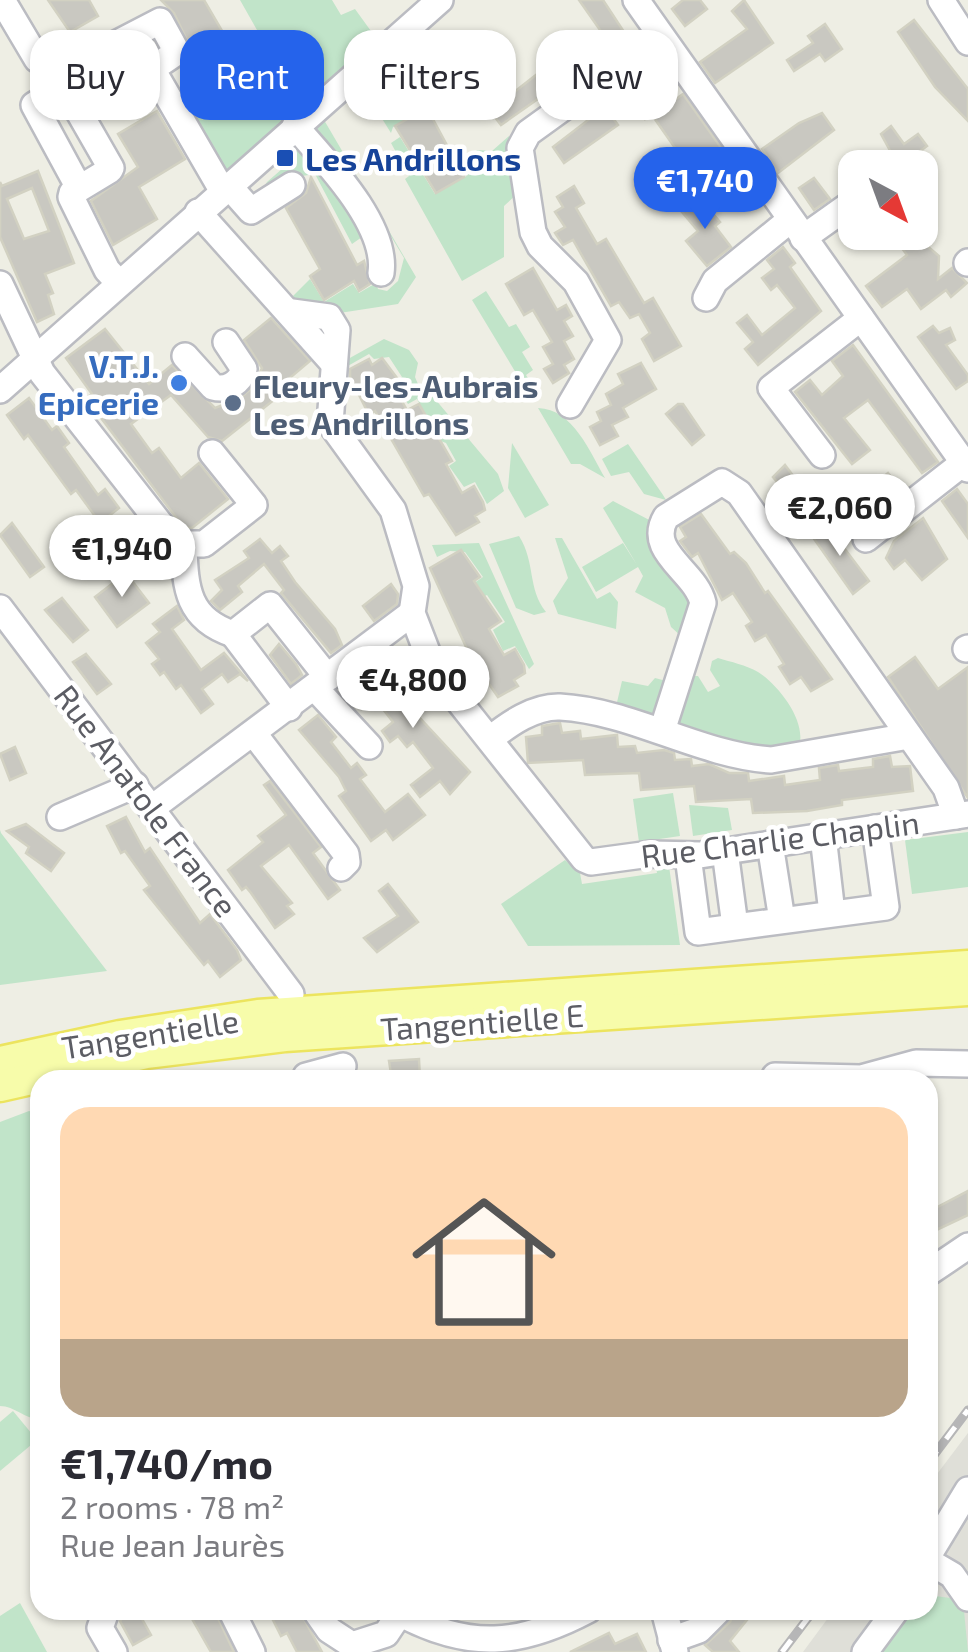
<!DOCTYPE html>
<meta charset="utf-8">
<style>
:root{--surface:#fff;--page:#f2f2f3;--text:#2b2b33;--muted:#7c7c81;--line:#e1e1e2;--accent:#2563eb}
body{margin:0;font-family:"Exo 2",sans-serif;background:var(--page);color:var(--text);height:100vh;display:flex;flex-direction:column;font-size:38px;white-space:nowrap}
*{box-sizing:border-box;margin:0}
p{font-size:32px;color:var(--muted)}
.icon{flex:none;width:55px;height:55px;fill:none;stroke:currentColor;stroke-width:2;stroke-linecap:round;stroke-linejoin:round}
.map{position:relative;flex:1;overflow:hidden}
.sheet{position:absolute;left:30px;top:1070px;width:908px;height:550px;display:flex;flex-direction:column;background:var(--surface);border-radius:30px;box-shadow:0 2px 8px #0004}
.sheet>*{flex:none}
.banner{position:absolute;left:30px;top:30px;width:910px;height:90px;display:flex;gap:20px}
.needle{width:65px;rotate:139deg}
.fabs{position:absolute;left:838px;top:150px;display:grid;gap:20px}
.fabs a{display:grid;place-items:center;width:100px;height:100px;border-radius:20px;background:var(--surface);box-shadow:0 2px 8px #0004;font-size:50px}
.price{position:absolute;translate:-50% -85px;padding:0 22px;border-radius:35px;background:#fff;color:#222;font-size:32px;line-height:65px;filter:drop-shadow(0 2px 5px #0008)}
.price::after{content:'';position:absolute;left:50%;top:60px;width:30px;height:22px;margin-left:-15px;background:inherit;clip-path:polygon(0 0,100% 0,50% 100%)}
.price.current{background:var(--accent);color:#fff}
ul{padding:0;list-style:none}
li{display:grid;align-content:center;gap:20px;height:530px;padding:0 30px}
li+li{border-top:2px solid var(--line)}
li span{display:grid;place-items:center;height:310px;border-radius:30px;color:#555}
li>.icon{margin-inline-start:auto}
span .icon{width:180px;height:180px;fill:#fffc;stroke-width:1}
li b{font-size:42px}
.pill{padding:0 35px;border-radius:30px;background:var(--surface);box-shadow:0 2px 8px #0004;font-size:35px;line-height:90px}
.pill.current{background:var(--accent);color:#fff}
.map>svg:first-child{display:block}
.industrial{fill:#dfdfd8}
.green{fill:#c1e4c9}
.building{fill:#c9c8c1;stroke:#d2d1c2;stroke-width:2.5;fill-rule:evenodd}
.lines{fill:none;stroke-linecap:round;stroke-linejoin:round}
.minor-casing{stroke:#bbbcc2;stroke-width:30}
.major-casing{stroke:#ece45e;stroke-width:35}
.minor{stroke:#fff;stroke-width:25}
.major{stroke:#f7fcaa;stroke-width:30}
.rail-casing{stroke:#b6b6b7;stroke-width:9}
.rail{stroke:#fff;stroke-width:5;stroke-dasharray:15;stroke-linecap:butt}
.transit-dot{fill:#1a4fb4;stroke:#fff;stroke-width:4}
.shop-dot{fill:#3f7fe0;stroke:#fff;stroke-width:4}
.service-dot{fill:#5c6f8a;stroke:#fff;stroke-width:4}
.labels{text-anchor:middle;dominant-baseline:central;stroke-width:9;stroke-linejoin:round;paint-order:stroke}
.transit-label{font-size:32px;font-weight:bold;fill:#164399;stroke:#fff;text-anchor:start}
.shop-label{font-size:32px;font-weight:bold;fill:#366cbe;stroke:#fff;text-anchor:end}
.service-label{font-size:32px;font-weight:bold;fill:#4e5e75;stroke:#fff;text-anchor:start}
.street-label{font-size:32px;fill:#5c5d64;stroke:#fff}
</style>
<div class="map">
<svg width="968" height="1652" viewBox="0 0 968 1652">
<rect width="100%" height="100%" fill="#eeeee4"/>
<polygon class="industrial" points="968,1433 968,1652 803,1652 834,1610 928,1610 928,1486"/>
<g class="green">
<polygon points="240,0 332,0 341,15 355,9 376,38 222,174 174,91 261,37"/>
<polygon points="372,86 412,91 433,104 393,127 391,133 376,109 389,100 382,91 369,88"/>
<polygon points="324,120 416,277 398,304 333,314 299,306 293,296 310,279 324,302 353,284 359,293 376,283 378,289 387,291 398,281 404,258 386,228 374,222 316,127"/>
<polygon points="509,136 517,194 504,206 504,257 462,281 405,179 409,176 391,143 400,137 435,194 468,175 463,167 477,150 492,151"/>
<polygon points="297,149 315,155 362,229 362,237 352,244 315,174 302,176 255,202 267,182 290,162 290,152"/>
<polygon points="486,291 509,327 516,324 530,347 522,352 533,370 526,375 539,395 531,398 472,300"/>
<polygon points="384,339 409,350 418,363 415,377 420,389 435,399 498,474 504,491 487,504 475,482 464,487 449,466 456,461 446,443 425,435 433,427 417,399 408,404 395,383 402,377 389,357 374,359 369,354 346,367 348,359"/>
<path d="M538,408C573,409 590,452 605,478L580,464H571Z"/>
<polygon points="512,443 549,505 525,518 508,488"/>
<polygon points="628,444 663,495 666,500 644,494 629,472 611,476 602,459"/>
<polygon points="613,501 655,523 694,591 681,636 671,627 665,608 635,592 643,576 638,567 596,592 582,567 623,543 637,565 603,508"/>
<path d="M519,536C536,563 527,588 546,612L534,615L516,608L489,544Z"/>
<polygon points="555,538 562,538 597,599 610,592 618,602 616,629 558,614 553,601 568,578"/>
<polygon points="479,543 534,664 529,669 515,646 503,651 493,630 505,622 487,595 479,599 471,585 483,577 465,552 450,551 437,557 432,545"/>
<path d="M718,658C731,662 746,665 758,672C779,685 807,722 799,746L768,752L678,727L689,676H698L708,692L720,686L710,670L712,661Z"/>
<polygon points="655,678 670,682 656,723 614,715 622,681 648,686"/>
<polygon points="673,793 680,836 639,842 633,799"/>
<polygon points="689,805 728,808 732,830 693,836"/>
<polygon points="0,830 1,833 107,971 0,985"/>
<polygon points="968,832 968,887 912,894 905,840"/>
<polygon points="565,860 580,873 582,884 657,873 655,861 669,866 680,945 528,946 501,904"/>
<path d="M29,1111L40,1114V1419C26,1420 15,1406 0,1406V1122Z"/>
<polygon points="13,1411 37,1440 0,1471 0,1422"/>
<polygon points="928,1595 950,1598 964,1611 968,1652 871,1652 902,1610 928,1610"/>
<polygon points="20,1603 47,1652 0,1652 0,1616"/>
</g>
<g class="building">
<polygon points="48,0 89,0 98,16 70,32"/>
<polygon points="161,0 204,0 235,53 207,69 193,53 174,13"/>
<polygon points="579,0 603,0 628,38 614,50"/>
<polygon points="683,0 700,0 707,9 685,26 672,9"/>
<polygon points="744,0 773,43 715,83 700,62 747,29 732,11"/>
<polygon points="914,20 968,89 968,121 935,87 898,32"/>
<polygon points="825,24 842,49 825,61 820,54 794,71 787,60 813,43 808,36"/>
<polygon points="541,71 555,87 501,125 490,111"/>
<polygon points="654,81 670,103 683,94 729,159 716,168 720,173 701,185 652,115 645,119 630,97"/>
<polygon points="605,107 618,125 564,163 553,147"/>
<polygon points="427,108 464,177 436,193 395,126"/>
<polygon points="157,111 185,159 139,187 157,219 113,245 91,201 138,167 118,134"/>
<polygon points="822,113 834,130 778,173 762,149 799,123"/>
<polygon points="891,126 904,144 918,134 927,146 899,167 881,134"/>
<path d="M38,171L74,263L45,274L53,293L48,295L54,314L37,322L0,237V182L2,186ZM32,188L49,231L24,239L7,199Z"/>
<polygon points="311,177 357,265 364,261 370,284 359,291 354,281 324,300 310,276 320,269 286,208 306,193"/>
<polygon points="814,178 830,199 814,210 799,188"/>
<polygon points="574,186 584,203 576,208 597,244 606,239 644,303 653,298 681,346 654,361 642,339 650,333 639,314 630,318 619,302 611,306 573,240 563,245 555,233 565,227 555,212 563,207 557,197"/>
<polygon points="698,196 720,222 715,226 731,247 707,266 686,241 698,231 681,211"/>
<polygon points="890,232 911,232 939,256 938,279 952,268 967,283 951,297 946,290 921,309 907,289 882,307 866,286 907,255"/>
<polygon points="783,247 795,263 790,267 821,311 758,365 745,349 753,342 737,323 747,315 762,335 795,308 777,285 771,290 762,278 774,269 767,260"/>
<polygon points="533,268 557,310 566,305 572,316 564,321 573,336 564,341 574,359 564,365 569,373 553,383 544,369 553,364 543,347 552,342 533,310 524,315 506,284"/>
<polygon points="271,318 310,361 279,387 284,392 222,441 208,437 171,395 131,424 152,453 159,448 181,478 199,463 228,499 192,528 184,528 86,398 92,394 66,358 105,329 149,384 172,365 215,408 239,399 253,387 262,368 244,340"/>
<polygon points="933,326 939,333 950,328 955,340 946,345 968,375 968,381 956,389 918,337"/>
<polygon points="853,345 938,462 922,473 868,400 844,418 870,450 852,464 795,392 810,380 822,395 843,376 832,361"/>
<polygon points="382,358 397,378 391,382 407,410 419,404 452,461 446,464 462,493 474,486 483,502 485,510 475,516 479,522 456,535 429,494 424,496 375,411 369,415 350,377 350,369 369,359 372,365"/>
<polygon points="641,363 656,389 623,408 628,417 612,425 618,436 600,445 590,427 601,421 597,412 611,405 606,394 623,384 618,374"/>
<polygon points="29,398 52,430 57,426 69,443 64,447 98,495 105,489 119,508 100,523 76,490 71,494 28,435 24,439 7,415"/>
<polygon points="678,404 683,404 704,435 692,445 666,414"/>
<polygon points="785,465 813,502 801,511 773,477"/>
<polygon points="888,473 901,489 871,513 858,497"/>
<polygon points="957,489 968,504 968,538 942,501"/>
<polygon points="701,514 730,554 734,552 746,563 765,593 768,591 832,679 811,691 801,677 790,684 779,667 784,664 766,635 755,641 746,626 752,622 733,593 722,600 698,553 692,557 680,541 686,537 680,527"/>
<polygon points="923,518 947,559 922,580 905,560 894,569 886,558 894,541"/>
<polygon points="12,523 44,567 30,577 0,535"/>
<polygon points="826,524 869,581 853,594 812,536"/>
<polygon points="131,531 149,552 126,569 110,547"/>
<polygon points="260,539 272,553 280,546 288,556 281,561 295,582 335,629 342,645 331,653 281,593 284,590 264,564 238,586 242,592 220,610 211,601 222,590 215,580 249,558 244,551"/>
<polygon points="461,550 480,577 474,581 501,621 489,629 504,655 515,649 524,665 525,673 514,680 518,686 498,697 471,658 430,568"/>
<polygon points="126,573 149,603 117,627 95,597"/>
<polygon points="391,584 398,594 397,604 374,621 363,606"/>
<polygon points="62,598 88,630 73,642 45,610"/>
<polygon points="177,606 184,620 172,629 201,670 224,653 248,681 240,674 228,682 222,674 202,689 213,704 201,713 181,685 176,689 164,672 160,675 152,664 159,659 146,643 160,632 153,624"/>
<polygon points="279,644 296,664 302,675 291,684 270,655"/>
<polygon points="86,654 111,684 97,694 73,662"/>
<polygon points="915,657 938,689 968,667 968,798 888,677"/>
<polygon points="369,666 387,688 402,676 417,695 406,703 470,772 450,794 440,781 420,797 411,785 433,768 413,742 407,747 398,736 390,742 382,731 393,722 365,686 356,693 347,682"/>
<polygon points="318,715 336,737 331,742 351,768 357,763 366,775 360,779 385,812 408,794 425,815 393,840 386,830 371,841 339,796 346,791 339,777 299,730"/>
<polygon points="560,723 562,733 580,731 581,739 617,735 618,747 635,746 637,753 664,750 674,753 675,760 691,759 692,766 709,764 729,773 748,773 749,781 784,776 785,785 820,780 819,768 838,765 839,771 873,767 873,759 890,756 892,767 910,766 913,791 842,800 842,805 807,811 753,813 751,799 696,802 694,786 641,790 639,773 585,775 583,760 528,763 526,737 542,735 542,726"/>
<polygon points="15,747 26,773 10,780 0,754"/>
<polygon points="270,781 321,847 313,853 340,890 328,899 289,845 261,866 292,903 287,906 294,914 275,928 251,893 246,887 242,890 228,870 263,842 258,836 286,815 264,785"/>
<polygon points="126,817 145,852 150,848 200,923 210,914 237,950 241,960 220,977 208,961 204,965 144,890 150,886 125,851 121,853 107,826"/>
<polygon points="26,824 64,853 51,871 26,853 29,847 7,831"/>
<polygon points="388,884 418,922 377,952 364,938 398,916 379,891"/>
<polygon points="419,1059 420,1080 392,1080 389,1061"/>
<polygon points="968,1191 968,1215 928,1234 928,1212"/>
<polygon points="128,1610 137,1610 151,1635 133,1645 120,1621"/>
<polygon points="187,1610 214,1610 234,1652 211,1652"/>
<polygon points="268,1610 299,1610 322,1652 297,1652 287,1633 281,1636"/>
<polygon points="735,1610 755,1610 730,1641 739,1652 713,1652 705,1645 730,1622"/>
<polygon points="609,1633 615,1644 637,1634 646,1652 570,1652"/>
</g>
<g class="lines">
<defs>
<g id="minor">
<polyline points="2,0 37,59 62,56 77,64 160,21 177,52 152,69 222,190"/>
<polyline points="636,0 968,469"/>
<polyline points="941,0 968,42"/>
<polyline points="77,64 100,98 152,69"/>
<path d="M295,126C324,160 388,224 381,273"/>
<polyline points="882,168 883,167"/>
<polyline points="228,185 251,211 292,185"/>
<polyline points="79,188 34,105 64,86 111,168 110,170 72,193 71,197 107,270 119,283"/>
<polyline points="198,212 334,364"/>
<polyline points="803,238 855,201"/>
<polyline points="967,263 968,262"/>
<polyline points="0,284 42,373 176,544 204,544 254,505 212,453"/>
<polyline points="706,298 715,281 790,220"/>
<polyline points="292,312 329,317 337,330 330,423 393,510 416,586 412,613 434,670 584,859 591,862 650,854 700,855 968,814"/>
<path d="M185,356L213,387C227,391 240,383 244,369L226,342"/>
<polyline points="0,390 440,0"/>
<polyline points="570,405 608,340 576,282 540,246 533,232 520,148 528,133 661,37"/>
<polyline points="822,455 771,388 861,318"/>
<polyline points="866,539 963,463"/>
<path d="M184,546C185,589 188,619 233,634L270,605L328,678"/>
<polyline points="0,608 291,994"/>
<polyline points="233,634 289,708"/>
<polyline points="966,649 968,648"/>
<polyline points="315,688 369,746"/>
<path d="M662,731L703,603C696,571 645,552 666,517L722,482L739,493L946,788L956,816"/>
<polyline points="255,735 346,854 347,862 341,868"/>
<path d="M490,739C509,724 534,706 560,707C632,711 699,755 771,760L909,736"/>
<polyline points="152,808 412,613"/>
<polyline points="60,817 135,785"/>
<polyline points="823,836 832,913"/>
<polyline points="770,844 782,920"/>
<polyline points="725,851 735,926"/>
<polyline points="688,856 698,932 886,907 875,828"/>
<polyline points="306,1076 343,1066"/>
<polyline points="775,1076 861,1078 916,1063 968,1064"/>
<polyline points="928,1273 968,1246"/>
<polyline points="928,1556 968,1490"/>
<polyline points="928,1561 952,1575 968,1598"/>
<polyline points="231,1610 252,1652"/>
<polyline points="315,1610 329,1630 352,1645 386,1634 402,1610"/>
<polyline points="664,1610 675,1652"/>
<polyline points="105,1614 100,1628 114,1652"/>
<path d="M401,1614C469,1650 520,1646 588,1610"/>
<polyline points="671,1640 699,1630 719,1610"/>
<polyline points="865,1652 896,1610"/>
</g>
<g id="major">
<polyline points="0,1062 120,1036 258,1015 968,966"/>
<polyline points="0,1086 146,1053 285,1036 968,990"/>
</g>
</defs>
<use href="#minor" class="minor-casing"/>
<use href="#major" class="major-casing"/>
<use href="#minor" class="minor"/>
<use href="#major" class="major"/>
<defs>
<g id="rail">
<polyline points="928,1463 968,1410"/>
<polyline points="782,1652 814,1610"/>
</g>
</defs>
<use href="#rail" class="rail-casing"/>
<use href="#rail" class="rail"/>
</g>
<rect class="transit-dot" x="275" y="148" width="20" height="20" rx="5"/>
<circle class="shop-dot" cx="179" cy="383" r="10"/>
<circle class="service-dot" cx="233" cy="403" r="10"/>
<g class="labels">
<g class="transit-label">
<text x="305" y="158">Les Andrillons</text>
</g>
<g class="shop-label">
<text x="159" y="365">V.T.J.<tspan x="159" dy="37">Epicerie</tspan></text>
</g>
<g class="service-label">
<text x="253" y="385">Fleury-les-Aubrais<tspan x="253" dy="37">Les Andrillons</tspan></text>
</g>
<g class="street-label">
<text transform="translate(147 800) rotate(53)">Rue Anatole France</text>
<text transform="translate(780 838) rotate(-7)">Rue Charlie Chaplin</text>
<text transform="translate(482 1021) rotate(-4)">Tangentielle E</text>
<text transform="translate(150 1033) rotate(-9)">Tangentielle</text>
</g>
</g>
</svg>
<div class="fabs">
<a><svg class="needle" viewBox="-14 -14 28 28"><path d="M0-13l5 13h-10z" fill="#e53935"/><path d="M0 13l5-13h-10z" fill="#7c7c81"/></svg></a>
</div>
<b class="price current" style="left:705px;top:232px">€1,740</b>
<b class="price" style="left:840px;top:559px">€2,060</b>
<b class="price" style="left:122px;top:600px">€1,940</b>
<b class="price" style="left:413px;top:731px">€4,800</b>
<div class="banner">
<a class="pill">Buy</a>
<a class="pill current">Rent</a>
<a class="pill">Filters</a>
<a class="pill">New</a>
</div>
<section class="sheet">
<ul>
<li><span style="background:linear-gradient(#ffd9b3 75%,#b9a48a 0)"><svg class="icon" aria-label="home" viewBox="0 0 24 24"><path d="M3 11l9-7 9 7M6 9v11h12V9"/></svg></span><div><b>€1,740/mo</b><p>2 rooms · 78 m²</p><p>Rue Jean Jaurès</p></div></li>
</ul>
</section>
</div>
